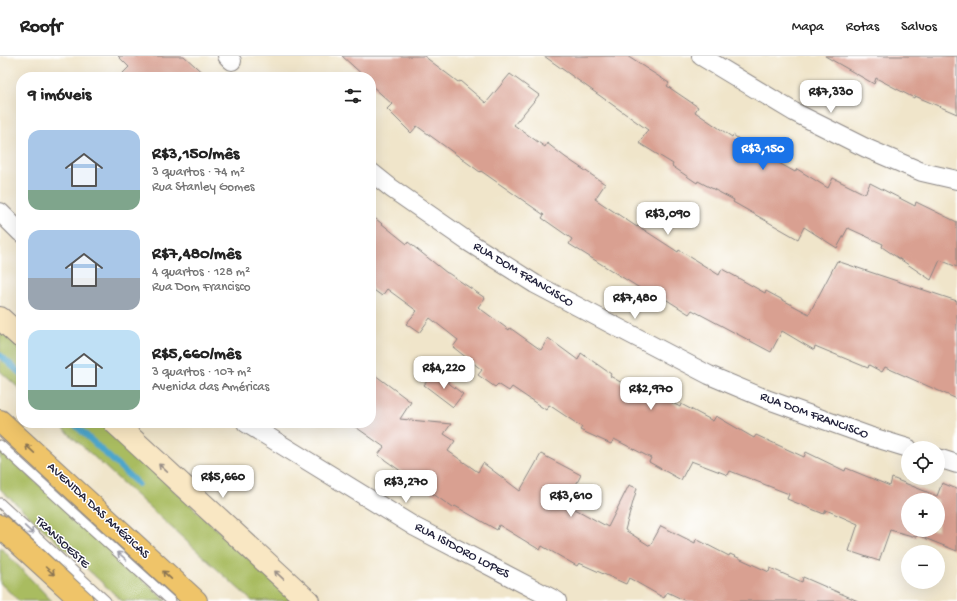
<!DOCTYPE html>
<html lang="pt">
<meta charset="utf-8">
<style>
:root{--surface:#fff;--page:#f6f6f6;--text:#222;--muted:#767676;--line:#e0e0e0;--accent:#1a73e8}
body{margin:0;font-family:"Gochi Hand",sans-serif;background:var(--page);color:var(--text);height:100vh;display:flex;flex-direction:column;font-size:15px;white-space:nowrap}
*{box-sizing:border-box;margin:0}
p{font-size:13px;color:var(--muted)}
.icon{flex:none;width:22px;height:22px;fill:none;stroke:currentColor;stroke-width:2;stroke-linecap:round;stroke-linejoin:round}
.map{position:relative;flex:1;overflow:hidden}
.details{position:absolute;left:16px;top:16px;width:360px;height:356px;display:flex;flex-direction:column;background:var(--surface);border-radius:16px;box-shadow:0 4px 16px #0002}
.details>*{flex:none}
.fabs{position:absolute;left:901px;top:385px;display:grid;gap:8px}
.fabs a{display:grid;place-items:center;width:44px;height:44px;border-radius:50%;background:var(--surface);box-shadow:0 4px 16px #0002;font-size:20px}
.price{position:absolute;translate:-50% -34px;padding:0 9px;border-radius:8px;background:#fff;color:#222;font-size:13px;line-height:26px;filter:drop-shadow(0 1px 2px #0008)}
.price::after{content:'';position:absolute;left:50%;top:24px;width:12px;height:9px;margin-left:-6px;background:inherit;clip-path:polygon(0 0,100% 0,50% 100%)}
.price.on{background:var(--accent);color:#fff}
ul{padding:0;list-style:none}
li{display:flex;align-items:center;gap:12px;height:100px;padding:0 12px}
li span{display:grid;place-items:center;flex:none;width:112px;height:80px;border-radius:12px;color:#555}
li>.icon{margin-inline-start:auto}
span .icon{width:48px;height:48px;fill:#fffc;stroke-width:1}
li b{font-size:17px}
h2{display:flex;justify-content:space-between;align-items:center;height:48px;padding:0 12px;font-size:17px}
header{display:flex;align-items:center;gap:24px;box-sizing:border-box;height:56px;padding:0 20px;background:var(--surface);border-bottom:1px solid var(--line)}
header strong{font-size:19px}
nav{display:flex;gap:22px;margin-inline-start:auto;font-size:14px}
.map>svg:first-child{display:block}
.green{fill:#a9bc60;stroke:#666f4e}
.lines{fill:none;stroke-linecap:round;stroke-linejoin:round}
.stream{stroke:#4da6cb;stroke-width:6}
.building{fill:#d9a091;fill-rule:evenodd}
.lane-casing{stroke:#898482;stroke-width:11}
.street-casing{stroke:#898482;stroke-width:20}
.secondary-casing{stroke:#898482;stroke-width:24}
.highway-casing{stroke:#898482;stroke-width:24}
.lane{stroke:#fff;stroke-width:9}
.street{stroke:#fff;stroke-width:18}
.secondary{stroke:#f9e7c3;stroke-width:22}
.highway{stroke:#efc469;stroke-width:22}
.oneway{stroke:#887352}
.oneway2{stroke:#988e86}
.oneway3{stroke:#9c9ca7}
.labels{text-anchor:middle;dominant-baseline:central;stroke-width:3;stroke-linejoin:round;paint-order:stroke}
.street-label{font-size:13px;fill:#22223b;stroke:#fff}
</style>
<header>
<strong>Roofr</strong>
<nav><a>Mapa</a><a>Rotas</a><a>Salvos</a></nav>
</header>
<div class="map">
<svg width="957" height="545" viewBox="0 0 957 545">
<rect width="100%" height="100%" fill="#fff"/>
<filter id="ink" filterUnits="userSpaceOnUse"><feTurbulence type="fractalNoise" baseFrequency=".025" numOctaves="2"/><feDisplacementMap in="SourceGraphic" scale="8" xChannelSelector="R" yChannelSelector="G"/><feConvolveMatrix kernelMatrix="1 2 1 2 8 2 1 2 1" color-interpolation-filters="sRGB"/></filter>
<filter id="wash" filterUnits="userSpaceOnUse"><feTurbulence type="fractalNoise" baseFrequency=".012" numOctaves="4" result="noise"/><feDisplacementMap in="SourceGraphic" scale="16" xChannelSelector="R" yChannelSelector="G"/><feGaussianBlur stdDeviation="0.9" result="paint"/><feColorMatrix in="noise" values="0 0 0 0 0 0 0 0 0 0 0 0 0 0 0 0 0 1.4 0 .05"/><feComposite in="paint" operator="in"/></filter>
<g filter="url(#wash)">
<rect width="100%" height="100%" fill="#f0e5ca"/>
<g class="green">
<polygon points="0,274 21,293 21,334 0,315"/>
<polygon points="57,367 101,367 295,545 252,545"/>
<polygon points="0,393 166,545 122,545 0,433"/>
<polygon points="0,491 52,545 19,545 0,527"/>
</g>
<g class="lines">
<g class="stream">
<polyline points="0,299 21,318"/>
<polyline points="73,367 138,428"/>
</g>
</g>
<g id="blocks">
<g class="building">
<polygon points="118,0 184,0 207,21 119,21 129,11"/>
<polygon points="342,0 424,0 458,26 460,25 486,47 510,18 539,39 514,69 545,91 547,87 565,101 605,128 595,143 637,171 638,170 678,196 679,194 719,219 722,213 765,237 766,235 809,258 837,205 957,245 957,343 885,311 882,316 869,309 868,312 815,290 814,294 782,275 771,296 692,254 689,258 648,232 646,236 569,188 572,183 542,162 544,159 481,115 480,116 417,70 411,77 387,53 392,48 371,29 371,21 365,21"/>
<polygon points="544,0 627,0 669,27 667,30 698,51 695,56 732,81 733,79 752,92 795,116 797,113 828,132 833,122 865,138 870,127 915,150 916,146 957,166 957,211 940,204 931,224 882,191 883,188 848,172 837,192 804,171 798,183 733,146 734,144 698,125 697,127 672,110 673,108 639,87 648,74"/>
<polygon points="825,0 957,0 957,58 915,40 914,42 876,22 874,28"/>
<path d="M371,159L407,188L408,186L447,217H448L485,242L478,251L509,274L510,272L541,294L548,282L578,304L581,297L611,318L610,320L643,339L647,333L680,351L681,348L713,365L716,360L754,382L756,379L804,401L806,396L845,415L846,412L890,430L892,422L937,440L942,427L957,433V495L917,479L916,481L890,474L879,505L849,495L858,468L826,454L824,458L787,443L789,438L730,415L728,419L691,405L681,424L649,406L651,402L614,383L611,388L580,374L582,371L549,349L546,354L512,331L509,335L498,328L495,331L478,319L482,314L453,291L458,284L430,262L419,277L406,268L417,255L387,233L382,240L371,232ZM908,444H938V474H908Z"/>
<polygon points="371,316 411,346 400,363 451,368 444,378 455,385 448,395 478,416 483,407 520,435 541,398 581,419 566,448 608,471 629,429 637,432 625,474 650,490 661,470 695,487 696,483 729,500 730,498 769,516 770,512 802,526 803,521 858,545 686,545 667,536 664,542 629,522 626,528 579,507 577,510 542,490 540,494 499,469 497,474 455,450 453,452 378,399 384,391 350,367 371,367"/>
<polygon points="434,316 463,338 453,351 424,329"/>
</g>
</g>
</g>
<g filter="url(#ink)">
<use href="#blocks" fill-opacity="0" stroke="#898482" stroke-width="1"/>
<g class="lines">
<defs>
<g id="lane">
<polyline points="0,389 171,545"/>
<polyline points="0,447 106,545"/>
</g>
<g id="street">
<polyline points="227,0 232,5"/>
<polyline points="701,0 794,56 866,92 922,116 957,124"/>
<polyline points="371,116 391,132 467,185 535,228 611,268 709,319 766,343 869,380 908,392"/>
<polyline points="0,156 21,177"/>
<polyline points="246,367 415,471 557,545"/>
<polyline points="938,402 957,408"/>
</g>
<g id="secondary">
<polyline points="0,262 21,281"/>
<polyline points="115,367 308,545"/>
</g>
<g id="highway">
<polyline points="0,365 196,545"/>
<polyline points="0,470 82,545"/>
</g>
</defs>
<use href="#lane" class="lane-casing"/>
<use href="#street" class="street-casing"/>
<use href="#secondary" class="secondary-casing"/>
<use href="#highway" class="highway-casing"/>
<use href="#lane" class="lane"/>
<use href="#street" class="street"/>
<use href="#secondary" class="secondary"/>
<use href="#highway" class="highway"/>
</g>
<defs><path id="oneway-shaft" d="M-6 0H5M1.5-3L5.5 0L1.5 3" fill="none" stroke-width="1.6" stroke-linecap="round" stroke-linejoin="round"/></defs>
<g class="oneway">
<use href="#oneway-shaft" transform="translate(30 393) rotate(-137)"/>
<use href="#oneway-shaft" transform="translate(50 515) rotate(42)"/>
<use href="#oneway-shaft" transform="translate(167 519) rotate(-137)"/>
</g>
<g class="oneway2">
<use href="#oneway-shaft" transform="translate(163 412) rotate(-137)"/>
<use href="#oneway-shaft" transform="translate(279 519) rotate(-137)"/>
</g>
<g class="oneway3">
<use href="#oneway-shaft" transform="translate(29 474) rotate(43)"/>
<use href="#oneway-shaft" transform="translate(122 500) rotate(-138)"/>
</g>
</g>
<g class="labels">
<g class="street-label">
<text transform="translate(523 219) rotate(31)">RUA DOM FRANCISCO</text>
<text transform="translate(814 360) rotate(20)">RUA DOM FRANCISCO</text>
<text transform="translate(98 455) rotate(43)">AVENIDA DAS AMÉRICAS</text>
<text transform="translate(62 487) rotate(43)">TRANSOESTE</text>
<text transform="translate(462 495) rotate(28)">RUA ISIDORO LOPES</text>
</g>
</g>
</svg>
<div class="fabs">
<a><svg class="icon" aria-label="locate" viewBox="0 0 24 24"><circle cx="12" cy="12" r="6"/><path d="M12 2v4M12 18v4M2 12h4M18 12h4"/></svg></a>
<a>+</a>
<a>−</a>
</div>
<b class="price" style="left:831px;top:58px">R$7,330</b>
<b class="price on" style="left:763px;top:115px">R$3,150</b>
<b class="price" style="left:668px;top:180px">R$3,090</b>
<b class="price" style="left:635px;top:264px">R$7,480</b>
<b class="price" style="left:444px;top:334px">R$4,220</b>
<b class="price" style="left:651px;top:355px">R$2,970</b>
<b class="price" style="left:223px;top:443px">R$5,660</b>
<b class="price" style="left:406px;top:448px">R$3,270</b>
<b class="price" style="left:571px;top:462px">R$3,610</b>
<section class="details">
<h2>9 imóveis<svg class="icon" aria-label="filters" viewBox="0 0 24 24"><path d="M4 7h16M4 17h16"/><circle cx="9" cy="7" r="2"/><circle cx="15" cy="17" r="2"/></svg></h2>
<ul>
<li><span style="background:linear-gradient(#a9c7e8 75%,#7fa58c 0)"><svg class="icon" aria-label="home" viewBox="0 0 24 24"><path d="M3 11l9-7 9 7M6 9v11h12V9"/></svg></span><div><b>R$3,150/mês</b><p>3 quartos · 74 m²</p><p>Rua Stanley Gomes</p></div></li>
<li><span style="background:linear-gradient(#a9c7e8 60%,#9aa5b1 0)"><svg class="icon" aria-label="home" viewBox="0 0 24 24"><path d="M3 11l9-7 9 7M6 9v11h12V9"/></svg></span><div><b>R$7,480/mês</b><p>4 quartos · 128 m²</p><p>Rua Dom Francisco</p></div></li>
<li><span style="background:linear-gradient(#bfe0f5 75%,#7fa58c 0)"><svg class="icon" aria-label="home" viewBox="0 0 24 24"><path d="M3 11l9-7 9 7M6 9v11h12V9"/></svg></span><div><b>R$5,660/mês</b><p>3 quartos · 107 m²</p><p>Avenida das Américas</p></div></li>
</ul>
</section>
</div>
